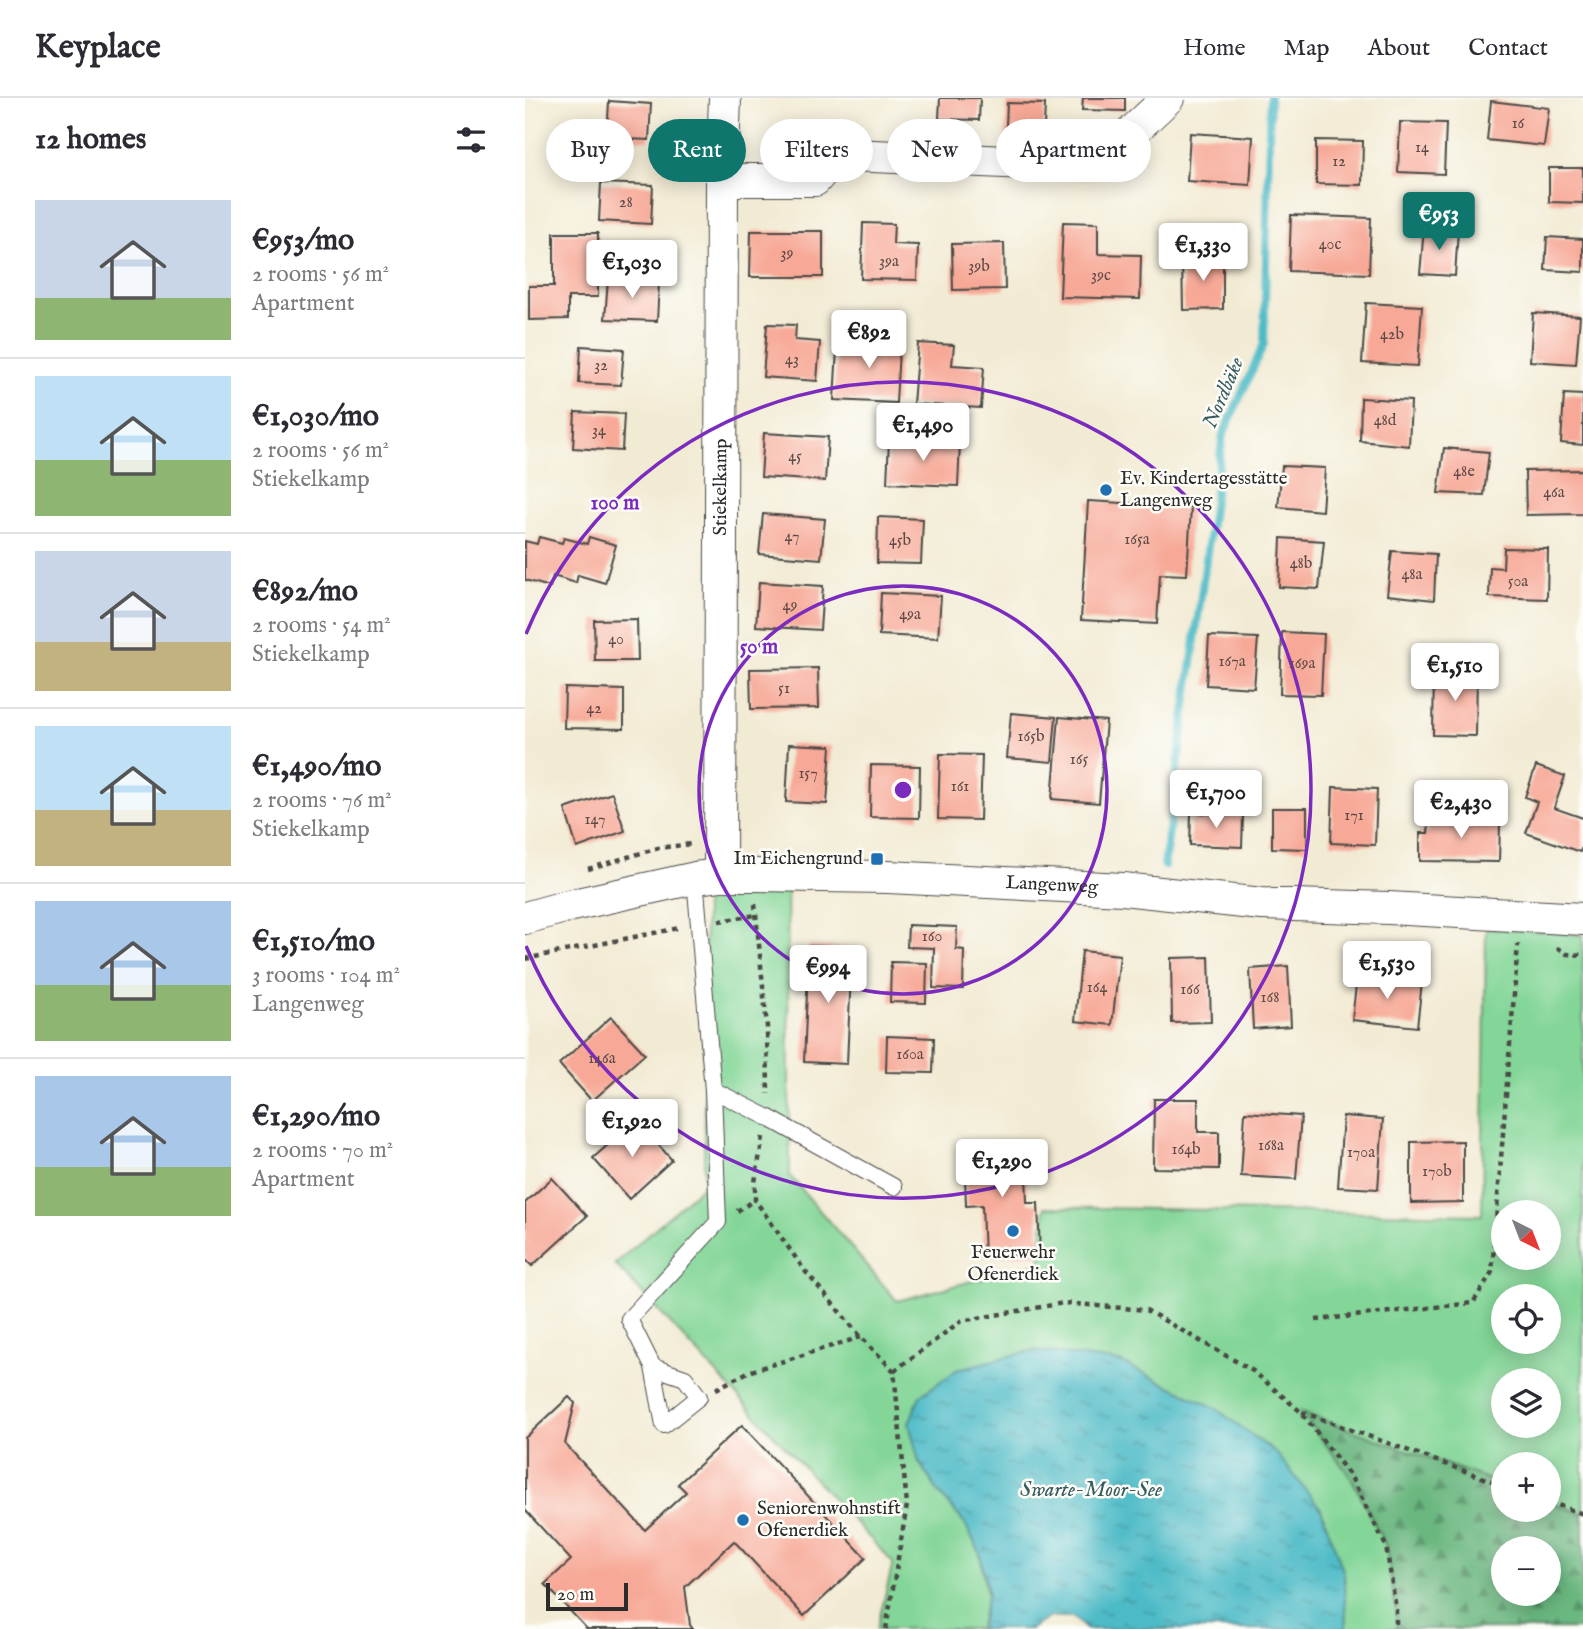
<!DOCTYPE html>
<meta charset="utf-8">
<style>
:root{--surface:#fff;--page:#f2f2f3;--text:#2b2b33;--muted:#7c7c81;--line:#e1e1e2;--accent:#0f766e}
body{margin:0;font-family:"IM FELL English",serif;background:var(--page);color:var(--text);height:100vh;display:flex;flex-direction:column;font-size:26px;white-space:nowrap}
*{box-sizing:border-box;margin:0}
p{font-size:23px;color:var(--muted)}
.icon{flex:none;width:38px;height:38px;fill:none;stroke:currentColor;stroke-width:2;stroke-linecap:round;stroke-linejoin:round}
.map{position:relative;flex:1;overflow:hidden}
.panel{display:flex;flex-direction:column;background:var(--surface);width:525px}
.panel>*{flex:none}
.top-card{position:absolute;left:21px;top:21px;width:665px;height:63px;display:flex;gap:14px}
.needle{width:46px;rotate:138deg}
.buttons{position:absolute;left:966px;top:1102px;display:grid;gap:14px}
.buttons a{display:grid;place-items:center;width:70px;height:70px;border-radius:50%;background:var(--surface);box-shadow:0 4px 18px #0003;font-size:35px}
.scale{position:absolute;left:21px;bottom:18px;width:82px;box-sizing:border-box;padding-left:7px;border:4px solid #2b2b2b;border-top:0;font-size:19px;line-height:24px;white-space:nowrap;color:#2b2b2b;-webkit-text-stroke:5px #fdfcf7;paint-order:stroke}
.price{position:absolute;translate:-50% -60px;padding:0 16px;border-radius:7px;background:#fff;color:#222;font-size:23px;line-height:46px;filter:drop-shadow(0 2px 4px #0008)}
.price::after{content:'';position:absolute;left:50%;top:42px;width:21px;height:16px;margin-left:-10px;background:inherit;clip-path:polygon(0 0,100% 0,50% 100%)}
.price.current{background:var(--accent);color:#fff}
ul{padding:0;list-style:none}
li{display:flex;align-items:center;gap:21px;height:175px;padding:0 35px}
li+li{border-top:2px solid var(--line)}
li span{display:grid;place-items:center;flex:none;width:196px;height:140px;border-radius:0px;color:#555}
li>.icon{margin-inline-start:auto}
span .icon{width:84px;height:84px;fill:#fffc;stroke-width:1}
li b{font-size:30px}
h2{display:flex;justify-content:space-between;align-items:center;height:84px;padding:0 35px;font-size:30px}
.pill{padding:0 24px;border-radius:32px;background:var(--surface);box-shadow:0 4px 18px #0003;font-size:24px;line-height:63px}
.pill.current{background:var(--accent);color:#fff}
header{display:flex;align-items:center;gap:42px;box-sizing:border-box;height:98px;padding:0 35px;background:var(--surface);border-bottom:2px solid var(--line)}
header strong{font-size:33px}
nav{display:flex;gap:38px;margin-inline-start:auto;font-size:24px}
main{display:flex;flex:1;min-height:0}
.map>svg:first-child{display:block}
.green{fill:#83d697;stroke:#578061;stroke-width:2;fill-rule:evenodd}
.forest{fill:url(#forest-firs);stroke:#4a7156;stroke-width:2;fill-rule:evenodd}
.water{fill:url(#water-ripples);stroke:#3c7379;stroke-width:2}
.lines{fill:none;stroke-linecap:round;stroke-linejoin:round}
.stream{stroke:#4dbbc7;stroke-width:8}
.building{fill:#f7a896}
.service-casing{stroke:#494844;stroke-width:18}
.minor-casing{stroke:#494844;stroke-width:34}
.path{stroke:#494844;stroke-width:4.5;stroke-dasharray:5 5;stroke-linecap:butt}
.service{stroke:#fff;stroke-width:16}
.minor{stroke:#fff;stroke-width:32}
.ring{fill:none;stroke:#7b2cbf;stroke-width:3.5}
.poi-dot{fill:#1f6fb2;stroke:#fdfcf7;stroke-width:2.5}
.labels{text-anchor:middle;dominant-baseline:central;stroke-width:5;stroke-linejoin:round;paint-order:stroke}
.number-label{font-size:16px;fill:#5e4a46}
.poi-label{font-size:19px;fill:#2b2b2b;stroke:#fdfcf7;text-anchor:start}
.street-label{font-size:19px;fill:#2b2b2b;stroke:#fdfcf7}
.water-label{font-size:21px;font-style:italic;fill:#375d62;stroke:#fdfcf7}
.centre{fill:#7b2cbf;stroke:#fdfcf7;stroke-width:3.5}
.ring-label{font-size:21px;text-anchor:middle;font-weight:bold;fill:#7b2cbf;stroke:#fdfcf7;stroke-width:5;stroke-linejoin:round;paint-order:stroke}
</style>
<header>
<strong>Keyplace</strong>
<nav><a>Home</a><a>Map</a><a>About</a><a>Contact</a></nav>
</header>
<main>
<section class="panel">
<h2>12 homes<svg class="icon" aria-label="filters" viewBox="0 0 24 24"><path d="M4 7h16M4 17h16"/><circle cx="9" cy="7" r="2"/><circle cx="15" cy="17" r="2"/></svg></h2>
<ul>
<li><span style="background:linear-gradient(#c9d6e8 70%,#8fb573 0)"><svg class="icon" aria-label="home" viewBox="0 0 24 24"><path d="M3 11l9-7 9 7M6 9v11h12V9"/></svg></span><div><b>€953/mo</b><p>2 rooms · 56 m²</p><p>Apartment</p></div></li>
<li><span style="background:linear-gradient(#bfe0f5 60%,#8fb573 0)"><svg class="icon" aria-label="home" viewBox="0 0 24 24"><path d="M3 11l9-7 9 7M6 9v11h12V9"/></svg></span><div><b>€1,030/mo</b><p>2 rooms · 56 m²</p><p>Stiekelkamp</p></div></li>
<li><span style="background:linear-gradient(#c9d6e8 65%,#c2b280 0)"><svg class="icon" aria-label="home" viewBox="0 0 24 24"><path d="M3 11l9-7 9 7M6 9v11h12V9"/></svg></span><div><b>€892/mo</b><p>2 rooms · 54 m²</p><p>Stiekelkamp</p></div></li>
<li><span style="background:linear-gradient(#bfe0f5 60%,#c2b280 0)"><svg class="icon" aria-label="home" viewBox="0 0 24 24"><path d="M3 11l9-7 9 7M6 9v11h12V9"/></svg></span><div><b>€1,490/mo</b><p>2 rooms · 76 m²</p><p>Stiekelkamp</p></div></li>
<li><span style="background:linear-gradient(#a9c7e8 60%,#8fb573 0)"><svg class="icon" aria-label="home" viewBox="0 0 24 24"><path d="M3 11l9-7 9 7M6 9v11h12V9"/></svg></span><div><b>€1,510/mo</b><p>3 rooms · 104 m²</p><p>Langenweg</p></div></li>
<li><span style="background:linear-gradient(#a9c7e8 65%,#8fb573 0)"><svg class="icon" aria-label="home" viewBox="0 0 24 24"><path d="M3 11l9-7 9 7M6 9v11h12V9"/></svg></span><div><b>€1,290/mo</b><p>2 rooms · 70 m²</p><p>Apartment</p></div></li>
</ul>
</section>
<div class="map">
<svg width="1058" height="1531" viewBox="0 0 1058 1531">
<defs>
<pattern id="forest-firs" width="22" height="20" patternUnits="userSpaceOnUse" patternTransform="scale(1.75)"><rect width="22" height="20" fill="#6ab780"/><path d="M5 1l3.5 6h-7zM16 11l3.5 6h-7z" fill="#579569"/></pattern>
<pattern id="water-ripples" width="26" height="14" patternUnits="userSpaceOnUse" patternTransform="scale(1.75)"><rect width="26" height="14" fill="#4dbbc7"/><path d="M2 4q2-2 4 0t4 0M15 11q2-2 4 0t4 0" fill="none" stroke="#4098a2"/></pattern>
</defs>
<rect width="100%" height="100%" fill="#fdfcf7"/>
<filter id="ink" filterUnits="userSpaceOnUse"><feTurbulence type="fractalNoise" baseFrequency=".0143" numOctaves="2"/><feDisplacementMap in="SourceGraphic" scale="14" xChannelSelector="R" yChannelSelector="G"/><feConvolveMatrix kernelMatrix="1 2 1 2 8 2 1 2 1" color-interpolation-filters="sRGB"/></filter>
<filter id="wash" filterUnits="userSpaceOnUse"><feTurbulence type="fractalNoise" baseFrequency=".00686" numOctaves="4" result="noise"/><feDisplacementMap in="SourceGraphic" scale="28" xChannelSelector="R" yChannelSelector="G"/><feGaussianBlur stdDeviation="1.57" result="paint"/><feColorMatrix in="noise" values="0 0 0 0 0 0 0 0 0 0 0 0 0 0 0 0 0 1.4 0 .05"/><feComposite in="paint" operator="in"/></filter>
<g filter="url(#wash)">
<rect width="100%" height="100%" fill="#f2ebd4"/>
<path class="green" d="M262,779L265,1078L372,1203L515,1165L520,1109L957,1117L961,830L1058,837V1416L1024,1404V1367H978V1387L777,1315L826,1379L861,1448L871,1511V1531H821L819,1475L394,1364L414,1395L439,1424L455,1455L462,1500L454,1531H352L368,1465L90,1166L179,1087L180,780ZM978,1115H1024V1160H978ZM978,1199H1024V1244H978ZM978,1283H1024V1328H978Z"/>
<path class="forest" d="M776,1314L978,1387V1412H1024V1404L1058,1416V1531H871V1511L861,1448L826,1379ZM978,1451H1024V1496H978Z"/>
<polygon class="water" points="509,1252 595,1264 689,1309 752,1356 796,1411 819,1475 821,1531 561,1531 548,1519 525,1519 505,1531 455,1531 463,1495 455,1455 439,1424 414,1395 394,1364 384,1325 395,1298 433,1271"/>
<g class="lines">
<polyline class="stream" points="639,768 698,337 739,246 745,0"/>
</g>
<g id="blocks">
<g class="building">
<polygon points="415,0 455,0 454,22 414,21"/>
<polygon points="558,0 600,0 600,13 557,12"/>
<polygon points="84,3 126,6 124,42 82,40"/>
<polygon points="966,3 1024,10 1019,48 962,42"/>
<polygon points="482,5 520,6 518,53 480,51"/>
<polygon points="875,24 921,25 919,76 873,74"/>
<polygon points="665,35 728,39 725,87 662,83"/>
<polygon points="791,42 838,43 837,87 791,86"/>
<polygon points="1024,70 1058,70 1058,105 1024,104"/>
<polygon points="76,85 128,87 126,126 74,123"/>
<polygon points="766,117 846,120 844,176 764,173"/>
<polygon points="538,124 573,125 573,156 616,157 615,201 535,199"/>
<polygon points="338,125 369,126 368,146 393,147 392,182 336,181"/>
<polygon points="899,130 933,132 930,178 895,176"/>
<polygon points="226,133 298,133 298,179 225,179"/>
<polygon points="29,135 73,135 73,199 43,199 43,221 4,222 4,188 29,188"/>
<polygon points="1022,139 1058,141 1058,174 1020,172"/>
<polygon points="479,145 480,191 428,192 427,146"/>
<polygon points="657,159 698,159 698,211 658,212"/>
<polygon points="83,181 134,184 132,223 80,221"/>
<polygon points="841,205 897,208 893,268 837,265"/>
<polygon points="1008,215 1055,218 1051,266 1005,263"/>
<polygon points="242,226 271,227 270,242 295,244 292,283 238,279"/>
<polygon points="340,233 375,234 371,305 309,302 312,251 339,252"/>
<polygon points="393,245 429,247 427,267 459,269 456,310 388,306"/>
<polygon points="56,248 99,251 96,287 54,285"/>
<polygon points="1039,296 1058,297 1058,347 1036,345"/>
<polygon points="836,300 886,303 884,348 835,343"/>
<polygon points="50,314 99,316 97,353 48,350"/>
<polygon points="239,335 303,339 300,383 236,379"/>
<polygon points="364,342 435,345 433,388 362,385"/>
<polygon points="919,350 964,354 959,397 913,395"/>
<polygon points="757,368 800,370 797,413 753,409"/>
<polygon points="1058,372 1058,416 1001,417 1000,373"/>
<polygon points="563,403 666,409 662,477 635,476 632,526 556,522"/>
<polygon points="238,416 300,421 296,461 234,456"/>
<polygon points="353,419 398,421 396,466 352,465"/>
<polygon points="14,439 37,445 39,440 62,446 64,439 91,447 80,485 53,477 51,485 28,478 25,489 0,482 0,443 12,446"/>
<polygon points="756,440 799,443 794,491 754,489"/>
<polygon points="979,450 1023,451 1022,501 964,499 965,469 978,470"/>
<polygon points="867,453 911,456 909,502 862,497"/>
<polygon points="234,484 298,488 295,532 231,528"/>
<polygon points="356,495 416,498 413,540 354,537"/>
<polygon points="112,521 113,563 70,563 69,522"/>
<polygon points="757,534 799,536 796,597 755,596"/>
<polygon points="684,538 733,540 729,590 681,587"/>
<polygon points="293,570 294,610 226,611 225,571"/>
<polygon points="909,573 952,573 951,638 908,637"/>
<polygon points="40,590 99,592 99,631 39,630"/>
<polygon points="486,615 531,619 527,664 482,660"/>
<polygon points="534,619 581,623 574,705 527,701"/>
<polygon points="264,646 306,648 302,706 261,704"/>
<polygon points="415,656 457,657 455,722 413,721"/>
<polygon points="346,667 395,668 394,720 345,719"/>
<polygon points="1011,668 1040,678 1029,710 1058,720 1058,747 1055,754 1001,735 1012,704 1000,699"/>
<polygon points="808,689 852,691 850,747 806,745"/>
<polygon points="87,695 100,733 52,750 40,711"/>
<polygon points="924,709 947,711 947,724 975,725 974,764 895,763 895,735 903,735 904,724 922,725"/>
<polygon points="747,710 782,710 782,751 747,750"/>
<polygon points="666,715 718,717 717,749 665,747"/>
<polygon points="383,827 432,829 431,851 439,852 438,891 408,890 409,850 382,849"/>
<polygon points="284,848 327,850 322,966 279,964"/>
<polygon points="557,853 595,857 587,927 550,923"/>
<polygon points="684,859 686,924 647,925 646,860"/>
<polygon points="366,864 402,865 401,905 365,904"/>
<polygon points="763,868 766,928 728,931 725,871"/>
<polygon points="832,878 897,884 892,929 827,922"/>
<polygon points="86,919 120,956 67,1003 34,966"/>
<polygon points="362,938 409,940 408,975 361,974"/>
<polygon points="629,1001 673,1001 673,1034 694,1034 694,1071 628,1070"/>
<polygon points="720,1014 776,1018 771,1081 716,1078"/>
<polygon points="818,1018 858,1021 853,1091 813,1089"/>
<polygon points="111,1022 147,1062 104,1101 68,1060"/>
<polygon points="938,1043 938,1104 886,1105 886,1044"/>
<polygon points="500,1046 502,1105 513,1105 515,1156 459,1159 457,1107 441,1108 439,1049"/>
<polygon points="27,1080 62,1118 7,1168 0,1161 0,1105"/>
<polygon points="44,1299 50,1305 40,1346 120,1432 161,1394 153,1386 217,1327 341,1460 279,1518 209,1443 160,1489 165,1527 168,1531 62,1531 20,1486 46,1462 0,1412 0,1340"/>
</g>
</g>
</g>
<g filter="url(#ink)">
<use href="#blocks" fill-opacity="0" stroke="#494844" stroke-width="2"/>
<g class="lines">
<defs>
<g id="service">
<polyline points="188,992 242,1019 369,1089"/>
<polyline points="128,1269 160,1280 174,1299 139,1327 128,1269 104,1221 193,1124 188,992 170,780"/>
</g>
<g id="minor">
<polyline points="562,45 589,51 643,0"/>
<polyline points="197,82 290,82 309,60 326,57 504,65"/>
<path id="s1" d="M195,777L197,82L200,0"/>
<path id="s2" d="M0,820L43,808L170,780L195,777H227L363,779L598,791L737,806L864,810L1058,821"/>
</g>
</defs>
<use href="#service" class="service-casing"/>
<use href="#minor" class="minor-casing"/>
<g class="path">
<polyline points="63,771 133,750 166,746"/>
<polyline points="230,806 242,929 243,996"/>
<polyline points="194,823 231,817"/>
<polyline points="1032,850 1042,856 1058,857"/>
<polyline points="0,861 154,830"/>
<polyline points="238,1039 230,1084 230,1102 280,1173 336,1239 369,1273 382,1407 361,1531"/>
<polyline points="212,1113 230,1102"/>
<polyline points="791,1222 948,1205 967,1174 993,846"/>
<polyline points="369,1273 436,1223 539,1205 621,1212 728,1273 776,1314 826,1379 861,1448 871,1511 871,1531"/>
<polyline points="191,1291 223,1274 336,1239"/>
<polyline points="777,1314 978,1387"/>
<polyline points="1024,1404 1058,1416"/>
</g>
<use href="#service" class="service"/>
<use href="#minor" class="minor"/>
</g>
</g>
<g class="ring">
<circle cx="378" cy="692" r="204"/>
<path d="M1 536A408 408 0 1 1 1 848"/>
</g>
<g class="poi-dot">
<circle cx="581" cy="392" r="7"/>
<rect x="345" y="754" width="14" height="14" rx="3.5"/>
<circle cx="488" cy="1133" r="7"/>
<circle cx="218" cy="1422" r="7"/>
</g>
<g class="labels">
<g class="number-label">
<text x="993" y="26">16</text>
<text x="897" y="50">14</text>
<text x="814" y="64">12</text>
<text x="101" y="105">28</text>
<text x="805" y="147">40c</text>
<text x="262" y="156">39</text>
<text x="364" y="164">39a</text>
<text x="454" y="169">39b</text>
<text x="576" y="178">39c</text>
<text x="867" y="237">42b</text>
<text x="267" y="262">43</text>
<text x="76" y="268">32</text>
<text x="860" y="323">48d</text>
<text x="74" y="333">34</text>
<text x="270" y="359">45</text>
<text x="939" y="374">48e</text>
<text x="1029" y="395">46a</text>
<text x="267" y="439">47</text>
<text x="612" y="442">165a</text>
<text x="375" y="443">45b</text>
<text x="776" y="466">48b</text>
<text x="887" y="477">48a</text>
<text x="993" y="484">50a</text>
<text x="265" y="508">49</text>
<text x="385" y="517">49a</text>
<text x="91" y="542">40</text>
<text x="707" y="564">167a</text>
<text x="777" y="566">169a</text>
<text x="259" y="591">51</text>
<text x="69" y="611">42</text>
<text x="506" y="639">165b</text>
<text x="554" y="662">165</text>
<text x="283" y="676">157</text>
<text x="435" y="689">161</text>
<text x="829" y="718">171</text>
<text x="70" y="722">147</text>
<text x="407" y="839">160</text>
<text x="572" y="890">164</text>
<text x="665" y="892">166</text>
<text x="745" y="900">168</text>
<text x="385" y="957">160a</text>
<text x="77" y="961">146a</text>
<text x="746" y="1048">168a</text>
<text x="661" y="1052">164b</text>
<text x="836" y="1055">170a</text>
<text x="912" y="1074">170b</text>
</g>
<g class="poi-label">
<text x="595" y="381">Ev. Kindertagesstätte<tspan x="595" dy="22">Langenweg</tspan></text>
<text x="338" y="761" text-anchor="end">Im Eichengrund</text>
<text x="488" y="1155" text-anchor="middle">Feuerwehr<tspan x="488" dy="22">Ofenerdiek</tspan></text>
<text x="232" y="1411">Seniorenwohnstift<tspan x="232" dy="22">Ofenerdiek</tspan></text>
</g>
<g class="street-label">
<text stroke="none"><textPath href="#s1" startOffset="388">Stiekelkamp</textPath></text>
<text stroke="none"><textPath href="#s2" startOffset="532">Langenweg</textPath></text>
</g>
<g class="water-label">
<text transform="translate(699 295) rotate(-67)">Nordbäke</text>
<text x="566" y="1392">Swarte-Moor-See</text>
</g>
</g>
<circle cx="378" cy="692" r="10" class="centre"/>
<g class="ring-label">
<text x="90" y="411">100 m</text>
<text x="234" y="555">50 m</text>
</g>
</svg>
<div class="buttons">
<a><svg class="needle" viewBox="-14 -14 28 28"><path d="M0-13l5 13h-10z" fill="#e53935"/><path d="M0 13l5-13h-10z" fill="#7c7c81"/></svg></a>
<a><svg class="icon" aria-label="locate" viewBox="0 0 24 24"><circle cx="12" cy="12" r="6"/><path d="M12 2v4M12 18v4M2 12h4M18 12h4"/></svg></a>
<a><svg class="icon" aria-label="layers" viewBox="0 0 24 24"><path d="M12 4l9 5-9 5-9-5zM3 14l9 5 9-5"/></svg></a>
<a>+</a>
<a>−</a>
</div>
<div class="scale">20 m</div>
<b class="price current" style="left:914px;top:154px">€953</b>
<b class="price" style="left:678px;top:185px">€1,330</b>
<b class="price" style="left:107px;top:202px">€1,030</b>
<b class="price" style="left:344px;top:272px">€892</b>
<b class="price" style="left:398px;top:365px">€1,490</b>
<b class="price" style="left:930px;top:605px">€1,510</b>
<b class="price" style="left:691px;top:732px">€1,700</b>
<b class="price" style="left:936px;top:742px">€2,430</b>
<b class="price" style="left:862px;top:903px">€1,530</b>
<b class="price" style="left:303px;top:907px">€994</b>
<b class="price" style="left:107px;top:1061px">€1,920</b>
<b class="price" style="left:477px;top:1101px">€1,290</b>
<div class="top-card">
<a class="pill">Buy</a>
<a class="pill current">Rent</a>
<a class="pill">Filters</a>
<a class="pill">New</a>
<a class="pill">Apartment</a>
</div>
</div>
</main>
